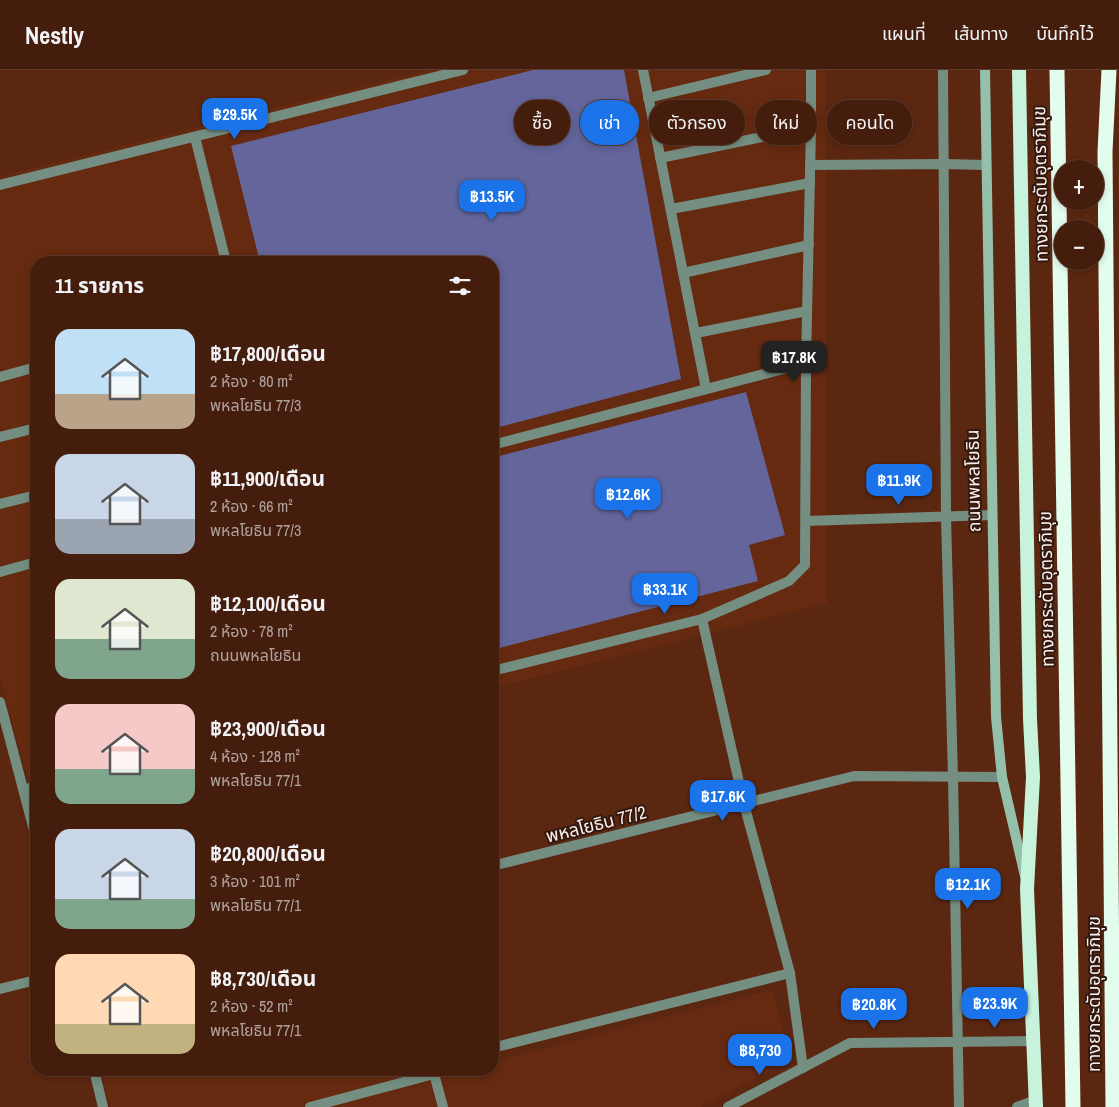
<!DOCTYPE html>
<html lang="th">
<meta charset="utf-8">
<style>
:root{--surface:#451d0d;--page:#4f2a1b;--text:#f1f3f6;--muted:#b0a29d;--line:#5d3b2e;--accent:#1a73e8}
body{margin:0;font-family:"Archivo Narrow","Noto Sans Thai",sans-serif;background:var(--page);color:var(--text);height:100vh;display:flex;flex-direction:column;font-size:19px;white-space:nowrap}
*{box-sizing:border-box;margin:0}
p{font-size:16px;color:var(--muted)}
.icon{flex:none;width:28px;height:28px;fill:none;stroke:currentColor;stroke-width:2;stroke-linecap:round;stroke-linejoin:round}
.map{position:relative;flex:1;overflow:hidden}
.panel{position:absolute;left:30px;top:186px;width:469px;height:820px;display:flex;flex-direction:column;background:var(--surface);border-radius:20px;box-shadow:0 2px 8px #0003,0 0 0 1px var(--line)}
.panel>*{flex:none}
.banner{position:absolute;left:514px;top:30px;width:475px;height:45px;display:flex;gap:10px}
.controls{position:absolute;left:1054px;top:90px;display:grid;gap:10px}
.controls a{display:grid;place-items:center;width:50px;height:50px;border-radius:50%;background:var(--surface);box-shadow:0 2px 8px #0003,0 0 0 1px var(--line);font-size:25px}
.price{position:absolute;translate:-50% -42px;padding:0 11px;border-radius:10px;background:var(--accent);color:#fff;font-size:16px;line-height:32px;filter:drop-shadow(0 1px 2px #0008)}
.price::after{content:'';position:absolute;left:50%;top:30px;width:15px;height:11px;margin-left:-8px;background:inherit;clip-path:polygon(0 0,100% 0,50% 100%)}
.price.selected{background:#222;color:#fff}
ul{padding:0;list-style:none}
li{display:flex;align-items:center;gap:15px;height:125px;padding:0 25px}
li span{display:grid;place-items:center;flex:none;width:140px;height:100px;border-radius:15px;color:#555}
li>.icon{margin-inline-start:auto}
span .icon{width:60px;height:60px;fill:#fffc;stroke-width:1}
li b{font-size:21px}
h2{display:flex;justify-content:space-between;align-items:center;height:60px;padding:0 25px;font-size:21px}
.pill{padding:0 18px;border-radius:22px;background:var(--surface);box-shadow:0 2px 8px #0003,0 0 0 1px var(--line);font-size:18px;line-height:45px}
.pill.selected{background:var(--accent);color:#fff}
header{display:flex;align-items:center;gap:30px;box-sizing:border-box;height:70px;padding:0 25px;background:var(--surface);border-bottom:1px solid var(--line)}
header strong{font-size:24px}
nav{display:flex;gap:28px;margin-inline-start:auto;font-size:18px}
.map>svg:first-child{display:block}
.built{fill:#662a10}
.building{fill:#63659b}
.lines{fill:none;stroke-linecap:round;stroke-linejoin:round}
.service{stroke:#748f81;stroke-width:10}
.minor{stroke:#748f81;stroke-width:10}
.secondary{stroke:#94c0a9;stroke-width:10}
.trunk{stroke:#c7f2db;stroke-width:14}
.motorway{stroke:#e2fdee;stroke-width:15}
.labels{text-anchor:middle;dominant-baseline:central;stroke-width:4;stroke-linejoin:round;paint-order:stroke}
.street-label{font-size:18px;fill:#fdefea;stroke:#311910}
</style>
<header>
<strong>Nestly</strong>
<nav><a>แผนที่</a><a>เส้นทาง</a><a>บันทึกไว้</a></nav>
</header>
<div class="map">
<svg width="1119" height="1037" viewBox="0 0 1119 1037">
<rect width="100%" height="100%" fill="#5c2711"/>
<g class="built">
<polygon points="430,0 826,0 827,533 493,618 492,192 36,192 36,733 35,733 0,607 0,106"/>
<polygon points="773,920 790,990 701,1037 110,1037 101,1000 420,1000 422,1009 458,1000 492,1000 493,991"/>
</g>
<g class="building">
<polygon points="533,0 624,0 681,309 492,359 492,192 260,192 231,76"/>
<polygon points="746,322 785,465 749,475 758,511 492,580 492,388"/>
</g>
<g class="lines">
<g class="service">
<polyline points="643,0 706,319"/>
<polyline points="648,28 766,0"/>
<polyline points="660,88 811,57"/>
<polyline points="671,139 810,113"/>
<polyline points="683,203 809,175"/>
<polyline points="696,263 807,241"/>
<polyline points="0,307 36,297"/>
<polyline points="0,367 36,358"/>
<polyline points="0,434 36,425"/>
<polyline points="310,1037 434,1004"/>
</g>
<g class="minor">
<polyline points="943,0 946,447 953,707 959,1037"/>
<polyline points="195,67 226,192"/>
<polyline points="810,95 944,94 986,95"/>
<polyline points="0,115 463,0"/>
<polyline points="492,375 806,293"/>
<polyline points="806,451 992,445"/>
<polyline points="0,502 36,492"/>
<polyline points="702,549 744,734 790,903 803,998"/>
<polyline points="492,601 702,549 789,511 805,495 806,293 811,57 811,0"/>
<polyline points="0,632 36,768"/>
<polyline points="24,720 36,716"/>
<polyline points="492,796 854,706 1002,707"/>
<polyline points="0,919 36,910"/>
<polyline points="492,978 790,903"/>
<polyline points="94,1000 103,1037"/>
<polyline points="433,1000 443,1037"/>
<polyline points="728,1037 850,973 1034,971"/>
<polyline points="1017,1037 1036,1030"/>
</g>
<polyline class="secondary" points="985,0 996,647 1002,707 1025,806"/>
<polyline class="trunk" points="1019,0 1030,649 1033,707 1027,819 1036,1037"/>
<g class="motorway">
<polyline points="1057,0 1073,1037"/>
<polyline points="1109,0 1105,82 1113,1037"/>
</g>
</g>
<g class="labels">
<g class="street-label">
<text transform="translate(1040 114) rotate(-91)">ทางยกระดับอุตราภิมุข</text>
<text transform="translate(973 411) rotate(-91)">ถนนพหลโยธิน</text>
<text transform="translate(1046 519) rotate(-91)">ทางยกระดับอุตราภิมุข</text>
<text transform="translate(596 754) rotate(-14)">พหลโยธิน 77/2</text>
<text transform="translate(1093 924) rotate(-90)">ทางยกระดับอุตราภิมุข</text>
</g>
</g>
</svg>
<div class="controls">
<a>+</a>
<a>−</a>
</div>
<b class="price" style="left:235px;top:70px">฿29.5K</b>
<b class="price" style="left:492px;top:152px">฿13.5K</b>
<b class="price selected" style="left:794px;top:313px">฿17.8K</b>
<b class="price" style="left:899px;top:436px">฿11.9K</b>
<b class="price" style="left:628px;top:450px">฿12.6K</b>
<b class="price" style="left:665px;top:545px">฿33.1K</b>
<b class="price" style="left:723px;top:752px">฿17.6K</b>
<b class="price" style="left:968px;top:840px">฿12.1K</b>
<b class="price" style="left:995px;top:959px">฿23.9K</b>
<b class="price" style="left:874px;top:960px">฿20.8K</b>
<b class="price" style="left:760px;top:1006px">฿8,730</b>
<div class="banner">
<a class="pill">ซื้อ</a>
<a class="pill selected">เช่า</a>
<a class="pill">ตัวกรอง</a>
<a class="pill">ใหม่</a>
<a class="pill">คอนโด</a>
</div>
<section class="panel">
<h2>11 รายการ<svg class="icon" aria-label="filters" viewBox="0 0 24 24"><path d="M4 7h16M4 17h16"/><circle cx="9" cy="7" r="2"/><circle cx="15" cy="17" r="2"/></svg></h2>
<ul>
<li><span style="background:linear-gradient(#bfe0f5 65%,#b9a48a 0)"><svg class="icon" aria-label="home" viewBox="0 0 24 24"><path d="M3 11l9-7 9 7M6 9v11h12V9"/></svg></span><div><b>฿17,800/เดือน</b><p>2 ห้อง · 80 m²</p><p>พหลโยธิน 77/3</p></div></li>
<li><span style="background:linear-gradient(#c9d6e8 65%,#9aa5b1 0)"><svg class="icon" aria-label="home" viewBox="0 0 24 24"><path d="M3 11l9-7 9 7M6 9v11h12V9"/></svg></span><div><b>฿11,900/เดือน</b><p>2 ห้อง · 66 m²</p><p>พหลโยธิน 77/3</p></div></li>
<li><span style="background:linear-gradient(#dfe7d0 60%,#7fa58c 0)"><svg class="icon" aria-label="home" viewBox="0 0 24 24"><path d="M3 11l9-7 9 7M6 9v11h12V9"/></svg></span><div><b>฿12,100/เดือน</b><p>2 ห้อง · 78 m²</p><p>ถนนพหลโยธิน</p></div></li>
<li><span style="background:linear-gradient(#f6c9c9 65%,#7fa58c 0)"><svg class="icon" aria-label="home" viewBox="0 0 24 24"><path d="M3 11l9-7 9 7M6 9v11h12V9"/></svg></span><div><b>฿23,900/เดือน</b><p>4 ห้อง · 128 m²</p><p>พหลโยธิน 77/1</p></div></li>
<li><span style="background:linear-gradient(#c9d6e8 70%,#7fa58c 0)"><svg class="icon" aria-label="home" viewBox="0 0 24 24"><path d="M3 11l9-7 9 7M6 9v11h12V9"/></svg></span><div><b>฿20,800/เดือน</b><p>3 ห้อง · 101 m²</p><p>พหลโยธิน 77/1</p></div></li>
<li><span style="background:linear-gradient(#ffd9b3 70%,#c2b280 0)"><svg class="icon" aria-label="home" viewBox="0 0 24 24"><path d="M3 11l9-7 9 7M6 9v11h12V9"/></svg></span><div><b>฿8,730/เดือน</b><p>2 ห้อง · 52 m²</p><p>พหลโยธิน 77/1</p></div></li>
</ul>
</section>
</div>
